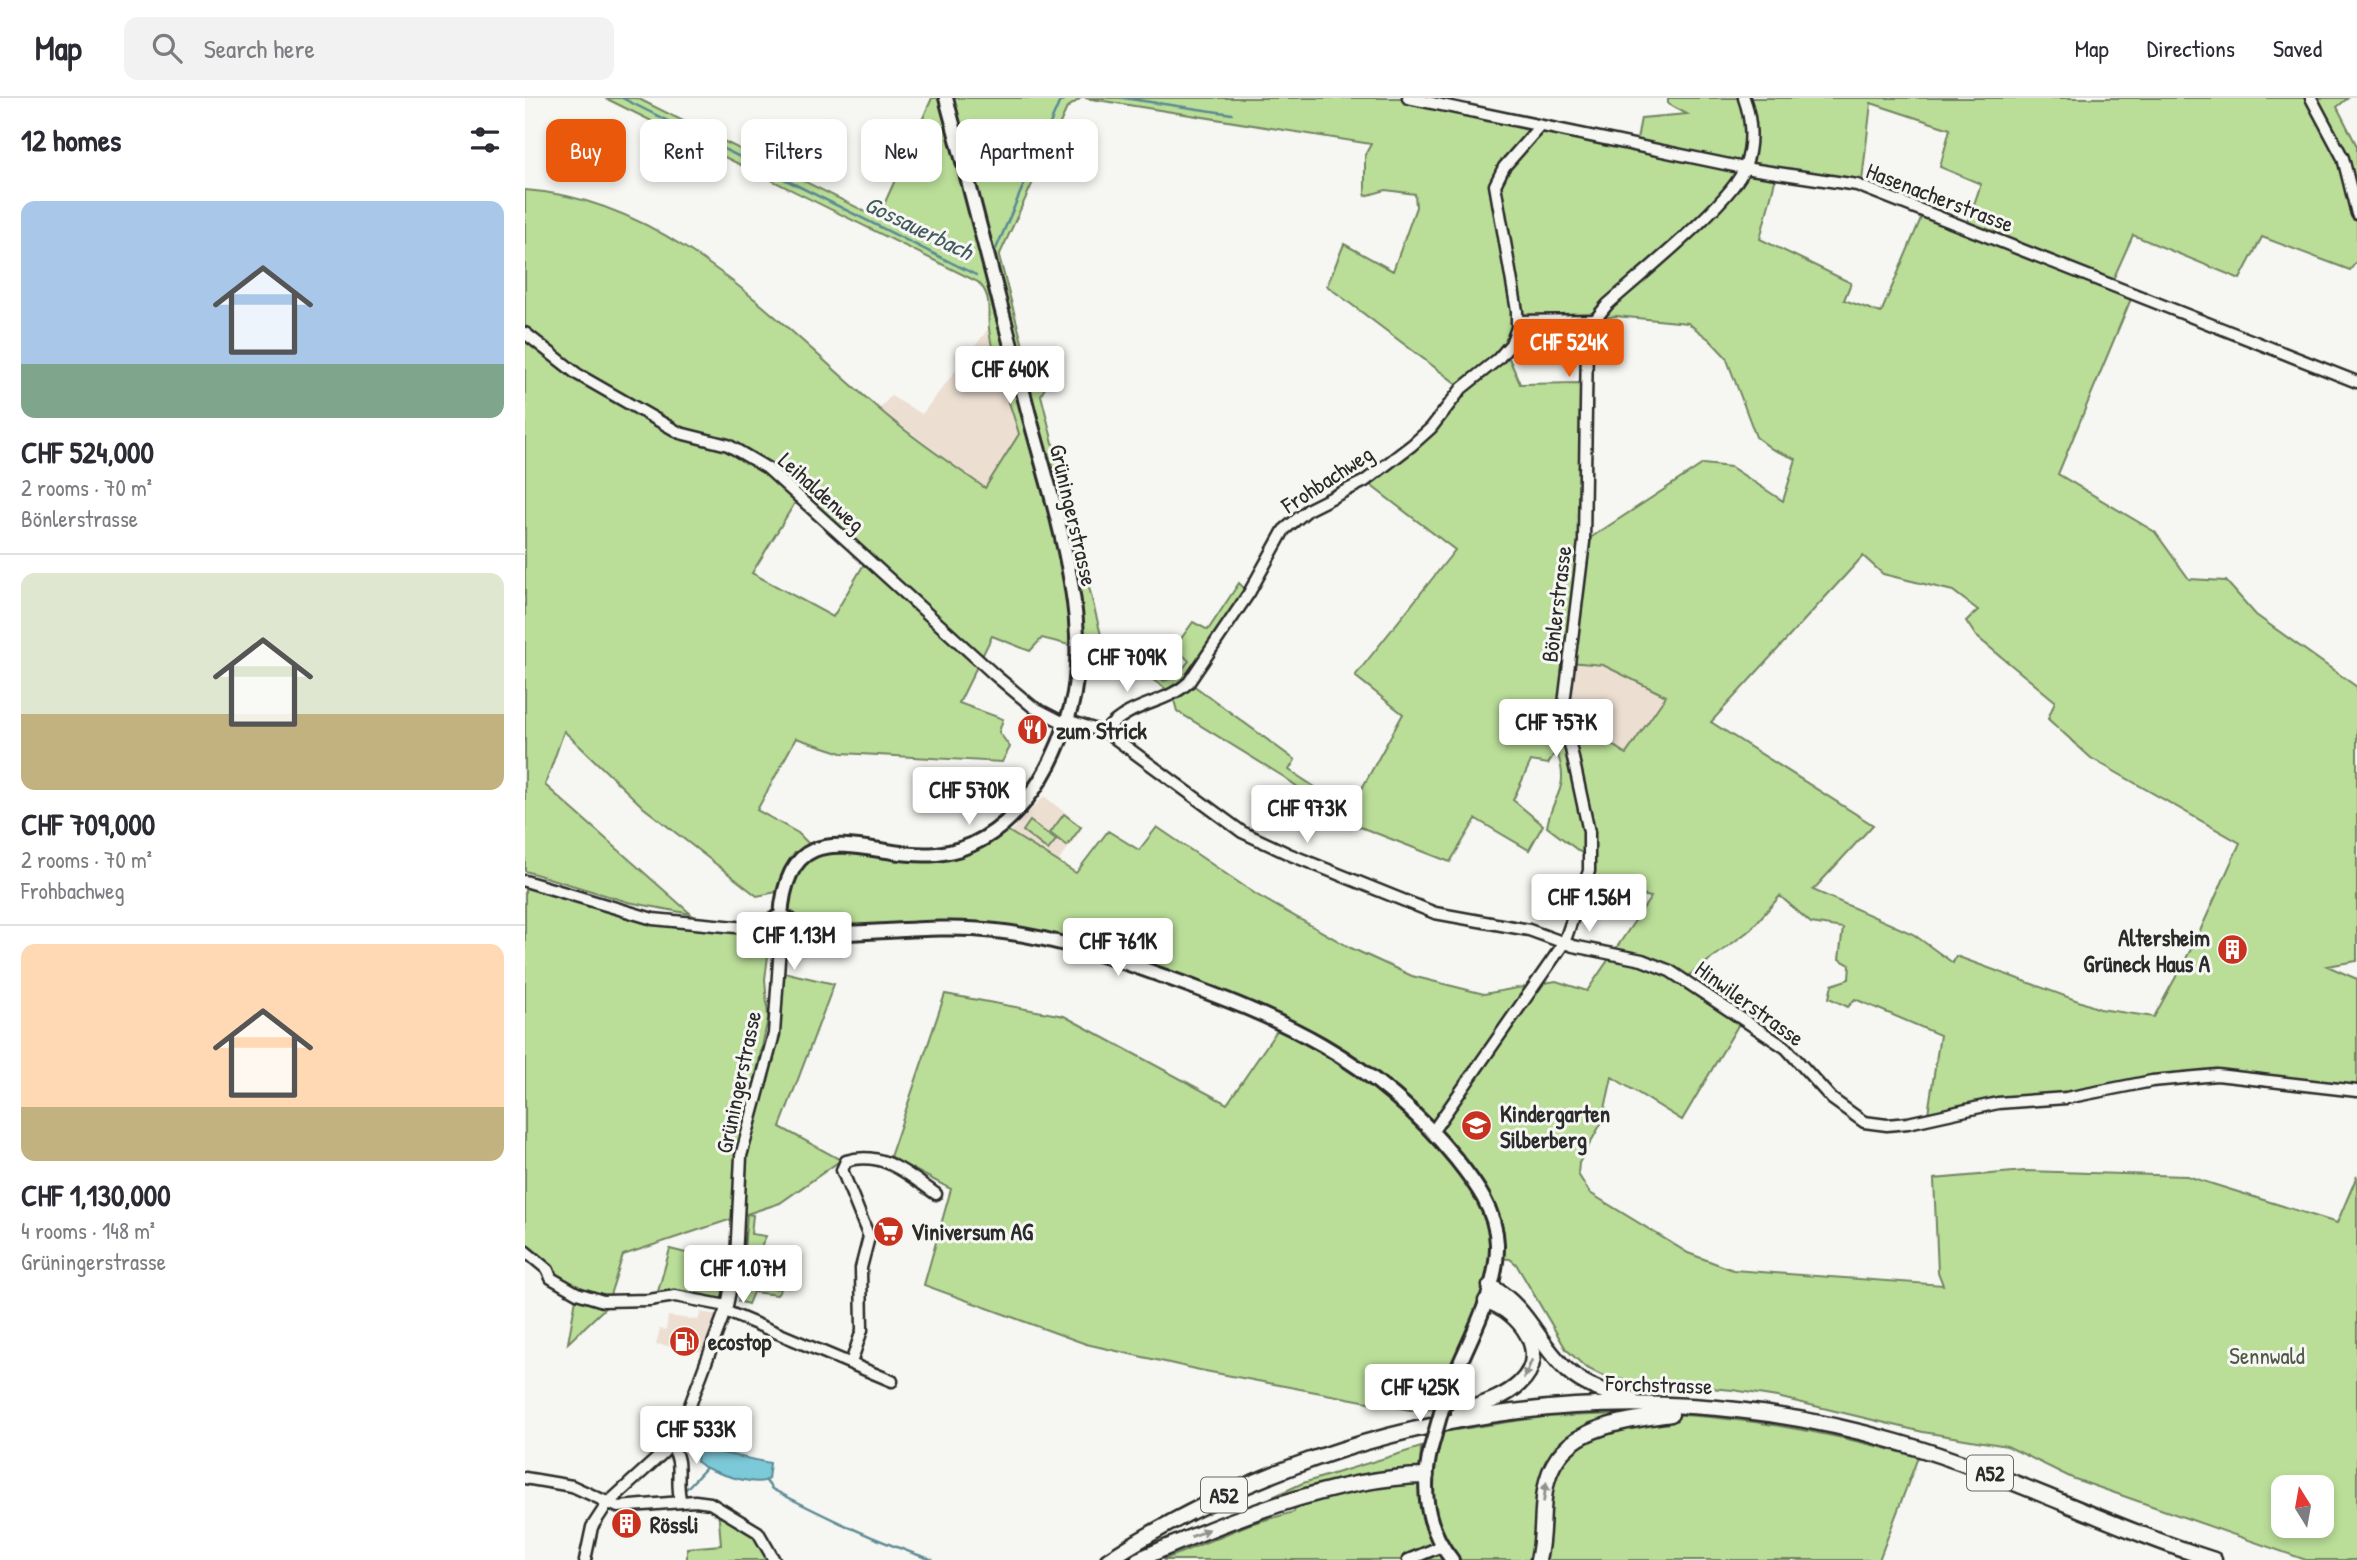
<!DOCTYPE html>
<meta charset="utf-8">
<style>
:root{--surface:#fff;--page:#f2f2f3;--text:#2b2b33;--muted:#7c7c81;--line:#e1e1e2;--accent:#ea580c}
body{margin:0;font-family:"Patrick Hand",sans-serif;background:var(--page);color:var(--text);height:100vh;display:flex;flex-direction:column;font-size:26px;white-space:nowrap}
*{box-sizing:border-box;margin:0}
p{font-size:23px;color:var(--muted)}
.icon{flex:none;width:38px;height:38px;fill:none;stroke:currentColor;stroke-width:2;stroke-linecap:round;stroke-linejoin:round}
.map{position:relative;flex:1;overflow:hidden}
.side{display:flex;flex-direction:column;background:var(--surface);width:525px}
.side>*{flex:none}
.guide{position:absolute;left:21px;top:21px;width:665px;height:63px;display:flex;gap:14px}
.needle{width:46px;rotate:349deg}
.fabs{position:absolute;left:1746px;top:1377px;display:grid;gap:14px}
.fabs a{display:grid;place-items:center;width:63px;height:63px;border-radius:14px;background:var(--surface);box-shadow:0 4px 10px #0003;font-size:35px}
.price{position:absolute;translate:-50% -60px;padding:0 16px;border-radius:7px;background:#fff;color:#222;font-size:23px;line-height:46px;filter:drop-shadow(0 2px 4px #0008)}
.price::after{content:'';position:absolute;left:50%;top:42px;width:21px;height:16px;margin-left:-10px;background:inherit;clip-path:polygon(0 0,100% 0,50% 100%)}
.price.active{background:var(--accent);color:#fff}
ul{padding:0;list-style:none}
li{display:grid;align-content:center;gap:14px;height:371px;padding:0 21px}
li+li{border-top:2px solid var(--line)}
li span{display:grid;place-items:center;height:217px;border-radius:14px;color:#555}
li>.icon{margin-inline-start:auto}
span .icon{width:126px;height:126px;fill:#fffc;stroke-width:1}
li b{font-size:30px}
h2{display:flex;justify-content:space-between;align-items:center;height:84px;padding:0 21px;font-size:30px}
.chip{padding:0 24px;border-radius:14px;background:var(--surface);box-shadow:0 4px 10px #0003;font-size:24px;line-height:63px}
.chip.active{background:var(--accent);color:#fff}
header{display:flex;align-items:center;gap:42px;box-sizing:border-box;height:98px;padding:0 35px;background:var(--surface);border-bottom:2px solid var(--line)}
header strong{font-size:33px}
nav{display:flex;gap:38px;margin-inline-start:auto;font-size:24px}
.search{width:490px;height:63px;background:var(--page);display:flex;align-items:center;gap:18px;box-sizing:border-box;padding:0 24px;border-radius:14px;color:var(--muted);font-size:26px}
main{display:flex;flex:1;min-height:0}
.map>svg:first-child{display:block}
.built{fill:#ecdfd2}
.green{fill:#bade98;stroke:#728462;stroke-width:2;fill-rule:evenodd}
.water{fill:#7bc9d9;stroke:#5b8a93;stroke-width:2}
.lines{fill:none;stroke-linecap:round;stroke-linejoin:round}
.stream{stroke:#5b8a93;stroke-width:2.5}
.minor-casing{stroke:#2b2b2b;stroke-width:15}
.major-casing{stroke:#2b2b2b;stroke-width:18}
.highway-casing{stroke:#2b2b2b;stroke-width:19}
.minor{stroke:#f6f6f2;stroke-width:10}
.major{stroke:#f6f6f2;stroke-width:12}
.highway{stroke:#f6f6f2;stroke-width:14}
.major-bridge-casing{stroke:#2b2b2b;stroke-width:18;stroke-linecap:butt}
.major-bridge{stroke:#f6f6f2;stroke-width:12}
.oneway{fill:#90908e}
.labels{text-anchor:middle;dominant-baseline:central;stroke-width:6;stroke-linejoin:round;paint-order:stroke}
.shield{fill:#f6f6f2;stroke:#686867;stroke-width:2}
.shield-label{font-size:21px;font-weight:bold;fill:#2b2b2b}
.street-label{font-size:23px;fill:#2b2b2b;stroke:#f6f6f2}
.poi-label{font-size:23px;font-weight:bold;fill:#2b2b2b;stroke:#f6f6f2;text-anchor:start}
.park-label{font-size:23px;fill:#4f5846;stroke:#f6f6f2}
.water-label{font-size:24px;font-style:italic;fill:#435a5f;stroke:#f6f6f2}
</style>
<header>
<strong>Map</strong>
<div class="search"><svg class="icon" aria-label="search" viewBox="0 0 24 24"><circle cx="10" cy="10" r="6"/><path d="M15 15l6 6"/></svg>Search here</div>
<nav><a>Map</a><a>Directions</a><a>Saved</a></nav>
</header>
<main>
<section class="side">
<h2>12 homes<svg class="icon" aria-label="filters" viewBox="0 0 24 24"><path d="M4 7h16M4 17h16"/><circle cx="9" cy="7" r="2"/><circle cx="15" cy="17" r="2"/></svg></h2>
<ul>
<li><span style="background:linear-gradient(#a9c7e8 75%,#7fa58c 0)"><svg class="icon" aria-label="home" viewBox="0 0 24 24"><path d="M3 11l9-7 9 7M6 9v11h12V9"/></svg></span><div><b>CHF 524,000</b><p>2 rooms · 70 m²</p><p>Bönlerstrasse</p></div></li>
<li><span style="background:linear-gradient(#dfe7d0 65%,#c2b280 0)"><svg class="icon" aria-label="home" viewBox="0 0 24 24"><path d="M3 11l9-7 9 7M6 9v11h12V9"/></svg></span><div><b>CHF 709,000</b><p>2 rooms · 70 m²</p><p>Frohbachweg</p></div></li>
<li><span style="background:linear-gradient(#ffd9b3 75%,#c2b280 0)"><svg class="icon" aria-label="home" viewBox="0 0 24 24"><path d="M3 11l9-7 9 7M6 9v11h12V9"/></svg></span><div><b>CHF 1,130,000</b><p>4 rooms · 148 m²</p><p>Grüningerstrasse</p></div></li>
</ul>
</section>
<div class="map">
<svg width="1832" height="1462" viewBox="0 0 1832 1462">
<rect width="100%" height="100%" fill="#f6f6f2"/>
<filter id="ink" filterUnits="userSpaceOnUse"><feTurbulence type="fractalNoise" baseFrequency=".0143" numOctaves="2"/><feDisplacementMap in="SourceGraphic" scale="14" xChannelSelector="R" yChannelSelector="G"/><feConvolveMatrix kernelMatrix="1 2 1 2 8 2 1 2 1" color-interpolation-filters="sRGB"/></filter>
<g filter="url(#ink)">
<g class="built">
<polygon points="464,230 494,336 460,390 354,311 366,298 397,316"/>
<polygon points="1043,564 1078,567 1141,598 1101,656 1038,614"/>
<polygon points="519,698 558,729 533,764 482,738"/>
<polygon points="176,1214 192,1217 178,1254 131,1246 135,1231 141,1232 143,1218 173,1222"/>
</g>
<g class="green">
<path d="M80,0H112L353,120L407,0H556L542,10L474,158L506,278L520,290L516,297L577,541L639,583L651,579L664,563L650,549L668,524L683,532L714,485L724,495L664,584L770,662L764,672L825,712L878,616L830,578L930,452L840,383L887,347L937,290L802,188L819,146L868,173L891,109L890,96L861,92L840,98V57L846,46L560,0H929L926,9L1111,47L1116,20L1162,16L1143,6V0H1823L1812,9L1832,48V163L1825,172L1737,139L1715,181L1608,137L1586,186L1608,196L1533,376L1630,434L1664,481L1701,483L1731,517L1832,589V863L1802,868L1832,881V993L1719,977L1494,1002L1402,1022L1415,937L1330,901L1323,909L1304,900L1307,887L1324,881L1325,867L1314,861L1318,830L1286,825L1255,798L1225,832L1159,881L1218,919L1157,1022L1087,979L1077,1024L1054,1065L1053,1076L1065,1095L1163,1155L1208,1172L1418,1187L1413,1174L1409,1081L1500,1073L1662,1078L1812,1125L1832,1078V1462H1781L1547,1380L1482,1348L1398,1334L1252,1299L1208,1292L1103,1283L1076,1277L1060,1269L1041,1251L991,1166L985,1161L971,1160L917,1311L885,1312L675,1272L561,1246L399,1187L426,1091L365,1059L420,896L539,918L702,1006L755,928L671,889L473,833L270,832L261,820V792L232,798L119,710L39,633L20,687L166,816L103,804L0,773V92C146,102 249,222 354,311C387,340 424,364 460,390L494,336C486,307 466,258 464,230C462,212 468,199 453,184ZM1346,5L1425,31L1415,69L1456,86L1441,129L1399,113L1356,215L1319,202L1326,185L1235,141L1252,75L1337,83ZM1091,218L1163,225L1185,242L1201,259L1231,339L1247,351L1271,361L1258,403L1206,369L1178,366L1059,444V285L995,286L981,253L993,223L1070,222ZM274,398L342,461L308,519L227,475ZM1338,458L1358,476L1428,493L1453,512L1441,523L1451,538L1530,603L1523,621L1566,660L1715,745L1670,844L1629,919L1575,911L1431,858L1428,865L1388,836L1288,792L1348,727L1186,624ZM467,538L505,553L517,540L596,560L647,595L652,613L759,679L820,723L925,764L951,721L1004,752L1018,727L988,702L1006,663L1023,666L1029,656L1033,657C1045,694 1027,696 1022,729L1058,756L1065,758L1062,784L1083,790L1084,785L1105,788L1106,795L1126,799L1062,893L1031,883L959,896L887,878L826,850L732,797L632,729L614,752L583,733L551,775L475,728L411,756L290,752L273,735L232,712L271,640L317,655L477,664L485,649L474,634L478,621L434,605ZM1044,564L1078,567L1141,598L1101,656L1038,614ZM1759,1390H1797V1428H1759Z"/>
<polygon points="539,716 556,729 542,748 525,735"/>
<polygon points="505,723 531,742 523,752 498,733"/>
<polygon points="0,783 166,826 226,837 226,840 237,844 243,858 240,881 243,920 230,983 229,1000 243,961 254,873 309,886 255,1029 316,1062 255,1105 98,1157 81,1209 43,1245 52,1195 0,1157"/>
<polygon points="222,1116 228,1117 226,1136 241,1138 234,1154 224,1154 222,1167 231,1169 231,1173 224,1180 217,1177"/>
<polygon points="145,1151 204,1166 197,1202 132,1197"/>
<polygon points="216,1187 256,1191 252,1197 228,1194 223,1206 213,1203"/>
<path d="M1116,1315C1211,1317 1302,1333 1393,1359L1354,1462H638L725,1426L769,1414L773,1402L900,1378L910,1335L1018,1319Z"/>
<polygon points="896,1349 895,1370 831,1382 698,1422 778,1385"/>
<polygon points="193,1409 227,1429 249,1462 162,1462 162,1450 196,1447"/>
</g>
<path class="water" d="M178,1351L245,1365L243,1381C233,1390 181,1373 172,1364L173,1354Z"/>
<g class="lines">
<g class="stream">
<polyline points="97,0 451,177"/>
<polyline points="598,0 707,16"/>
<polyline points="471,151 534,5 541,0"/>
<polyline points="0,1375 18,1378"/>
<polyline points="27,1379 47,1383"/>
<path d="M241,1383L247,1391C299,1418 352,1444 408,1462"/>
<polyline points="161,1391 180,1371"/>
<polyline points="96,1402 111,1403"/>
</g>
<defs>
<g id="minor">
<polyline points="883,0 1219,70 1332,87 1832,284"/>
<polyline points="1786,0 1818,60 1832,116"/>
<polyline points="993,223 1070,222"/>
<polyline points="0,235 52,276 155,335 203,347 242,370 471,578 508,609 541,626"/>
<polyline points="542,622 584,636 717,734 766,757 910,815 1004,832 1048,848 1117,862 1145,873 1261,950 1307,1001 1339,1024 1362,1027 1383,1025 1473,1005 1541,1000 1627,983 1692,977 1832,993"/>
<path d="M580,633C607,603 640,607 664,584L724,495L759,432L784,411L840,383L887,347L906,330L937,290L973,261L986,246L992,230V213L970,87L979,69L1015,28"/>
<polyline points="0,783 128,821 242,832"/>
<path d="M908,1033L1039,845L1064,773V734L1038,614L1059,444L1062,242L1070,222L1082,207C1114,178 1207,104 1220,69C1228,47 1227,22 1219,0"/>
<polyline points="0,1153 23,1172 26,1180 52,1195 78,1203 124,1202 150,1198 202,1208"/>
<polyline points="200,1213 367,1283"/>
<path d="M326,1265L337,1232L336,1170L344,1139L317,1072L321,1063C358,1052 382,1076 411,1096"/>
<path d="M146,1347C160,1366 149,1383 156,1404"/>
<polyline points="0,1380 47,1388 93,1409 170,1403 185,1405 233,1434 249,1462"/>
<polyline points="60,1462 67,1429 82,1406 138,1355 155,1334 202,1208 211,1162 216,1058 249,936 255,847"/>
<polyline points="883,1462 917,1448"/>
</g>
<g id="major">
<circle cx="256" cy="833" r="14"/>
<path d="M256,819C263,706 346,763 412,756C485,748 529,673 546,609C569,522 525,397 503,313C476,208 449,104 421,0"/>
<path d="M270,835C338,839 404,825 471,833C528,839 582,858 635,877C756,920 848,959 931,1061C951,1086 971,1113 972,1146C973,1203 933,1257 917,1311"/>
<path d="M906,1350C896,1391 900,1428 927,1462"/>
</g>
<g id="highway">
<path d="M965,1188C1004,1210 1012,1245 1042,1272C1060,1289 1083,1295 1106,1301"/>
<path d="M934,1315C954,1307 978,1301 994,1286C1027,1256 995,1213 961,1203"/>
<path d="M583,1462C815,1311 1106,1266 1372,1344C1481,1375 1582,1428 1689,1462"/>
<path d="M613,1462C695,1425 809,1379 901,1378"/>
<path d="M1013,1462C1019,1439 1016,1416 1020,1393C1029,1329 1094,1324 1146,1316"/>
</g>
</defs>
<use href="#minor" class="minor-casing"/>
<use href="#major" class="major-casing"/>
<use href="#highway" class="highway-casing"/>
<use href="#minor" class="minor"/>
<use href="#major" class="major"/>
<use href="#highway" class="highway"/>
<defs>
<polyline id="major-bridge" points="906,1350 917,1311"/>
</defs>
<use href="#major-bridge" class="major-bridge-casing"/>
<use href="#major-bridge" class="major-bridge"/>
</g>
<defs><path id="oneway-solid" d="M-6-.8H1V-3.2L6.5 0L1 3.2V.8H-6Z" transform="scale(1.75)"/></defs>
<g class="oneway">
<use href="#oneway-solid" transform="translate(1003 1271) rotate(113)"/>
<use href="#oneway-solid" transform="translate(1020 1394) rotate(-82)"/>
<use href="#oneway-solid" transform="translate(675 1435) rotate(-22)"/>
</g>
</g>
<defs>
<symbol id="restaurant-disc" viewBox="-11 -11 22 22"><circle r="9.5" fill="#c8321e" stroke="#f6f6f2"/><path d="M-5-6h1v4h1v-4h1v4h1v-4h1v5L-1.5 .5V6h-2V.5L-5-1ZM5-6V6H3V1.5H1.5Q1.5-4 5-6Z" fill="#fff"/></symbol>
<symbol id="building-disc" viewBox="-11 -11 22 22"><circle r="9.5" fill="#c8321e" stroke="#f6f6f2"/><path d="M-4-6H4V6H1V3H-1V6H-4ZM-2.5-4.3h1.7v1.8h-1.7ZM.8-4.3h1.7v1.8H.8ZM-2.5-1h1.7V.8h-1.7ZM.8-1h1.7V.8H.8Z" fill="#fff"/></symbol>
<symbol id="school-disc" viewBox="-11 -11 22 22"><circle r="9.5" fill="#c8321e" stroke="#f6f6f2"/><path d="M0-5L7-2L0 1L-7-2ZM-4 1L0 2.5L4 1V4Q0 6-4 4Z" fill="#fff"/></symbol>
<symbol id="supermarket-disc" viewBox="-11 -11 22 22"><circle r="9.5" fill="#c8321e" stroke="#f6f6f2"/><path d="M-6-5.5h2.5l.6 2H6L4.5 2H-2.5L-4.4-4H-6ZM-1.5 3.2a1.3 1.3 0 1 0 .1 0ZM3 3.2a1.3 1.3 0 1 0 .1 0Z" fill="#fff"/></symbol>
<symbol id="fuel-disc" viewBox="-11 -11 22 22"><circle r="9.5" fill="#c8321e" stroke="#f6f6f2"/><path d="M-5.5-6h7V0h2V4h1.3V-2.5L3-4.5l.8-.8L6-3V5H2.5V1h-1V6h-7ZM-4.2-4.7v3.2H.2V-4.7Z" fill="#fff"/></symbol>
</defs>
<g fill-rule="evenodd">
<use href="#restaurant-disc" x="490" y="614" width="35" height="35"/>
<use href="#building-disc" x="1690" y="834" width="35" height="35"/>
<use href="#school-disc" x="934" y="1010" width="35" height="35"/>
<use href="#supermarket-disc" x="346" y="1116" width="35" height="35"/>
<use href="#fuel-disc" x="142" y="1226" width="35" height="35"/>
<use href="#building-disc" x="84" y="1408" width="35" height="35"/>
</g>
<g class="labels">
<g class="shield">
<rect x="1442" y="1357.5" width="46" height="35" rx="5"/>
<rect x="676" y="1379.5" width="46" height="35" rx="5"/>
</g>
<g class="shield-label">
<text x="1465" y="1375">A52</text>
<text x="699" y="1397">A52</text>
</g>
<g class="street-label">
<text transform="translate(1415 99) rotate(21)">Hasenacherstrasse</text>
<text transform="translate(802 381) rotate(-33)">Frohbachweg</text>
<text transform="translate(297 394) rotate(42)">Leihaldenweg</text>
<text transform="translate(549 417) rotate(77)">Grüningerstrasse</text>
<text transform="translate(1031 506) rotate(-83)">Bönlerstrasse</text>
<text transform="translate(1225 905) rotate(36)">Hinwilerstrasse</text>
<text transform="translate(213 984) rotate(-78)">Grüningerstrasse</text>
<text transform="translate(1134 1286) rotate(2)">Forchstrasse</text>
</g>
<g class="poi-label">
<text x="531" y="632">zum Strick</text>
<text x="1685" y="839" text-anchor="end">Altersheim<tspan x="1685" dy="26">Grüneck Haus A</tspan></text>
<text x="975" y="1015">Kindergarten<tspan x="975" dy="26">Silberberg</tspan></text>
<text x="386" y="1133">Viniversum AG</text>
<text x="183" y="1243">ecostop</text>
<text x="125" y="1426">Rössli</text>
</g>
<g class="park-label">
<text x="1742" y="1257">Sennwald</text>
</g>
<g class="water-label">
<text transform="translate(394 129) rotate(26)">Gossauerbach</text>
</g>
</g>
</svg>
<div class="fabs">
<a><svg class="needle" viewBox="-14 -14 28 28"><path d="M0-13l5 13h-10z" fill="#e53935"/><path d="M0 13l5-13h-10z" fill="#7c7c81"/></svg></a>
</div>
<b class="price active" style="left:1044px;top:281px">CHF 524K</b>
<b class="price" style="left:485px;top:308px">CHF 640K</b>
<b class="price" style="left:602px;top:596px">CHF 709K</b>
<b class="price" style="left:1031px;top:661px">CHF 757K</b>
<b class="price" style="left:444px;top:729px">CHF 570K</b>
<b class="price" style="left:782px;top:747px">CHF 973K</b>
<b class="price" style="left:1064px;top:836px">CHF 1.56M</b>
<b class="price" style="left:269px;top:874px">CHF 1.13M</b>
<b class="price" style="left:593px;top:880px">CHF 761K</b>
<b class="price" style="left:218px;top:1207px">CHF 1.07M</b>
<b class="price" style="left:895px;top:1326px">CHF 425K</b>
<b class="price" style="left:171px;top:1368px">CHF 533K</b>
<div class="guide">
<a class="chip active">Buy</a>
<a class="chip">Rent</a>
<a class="chip">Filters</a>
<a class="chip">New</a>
<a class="chip">Apartment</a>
</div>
</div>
</main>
